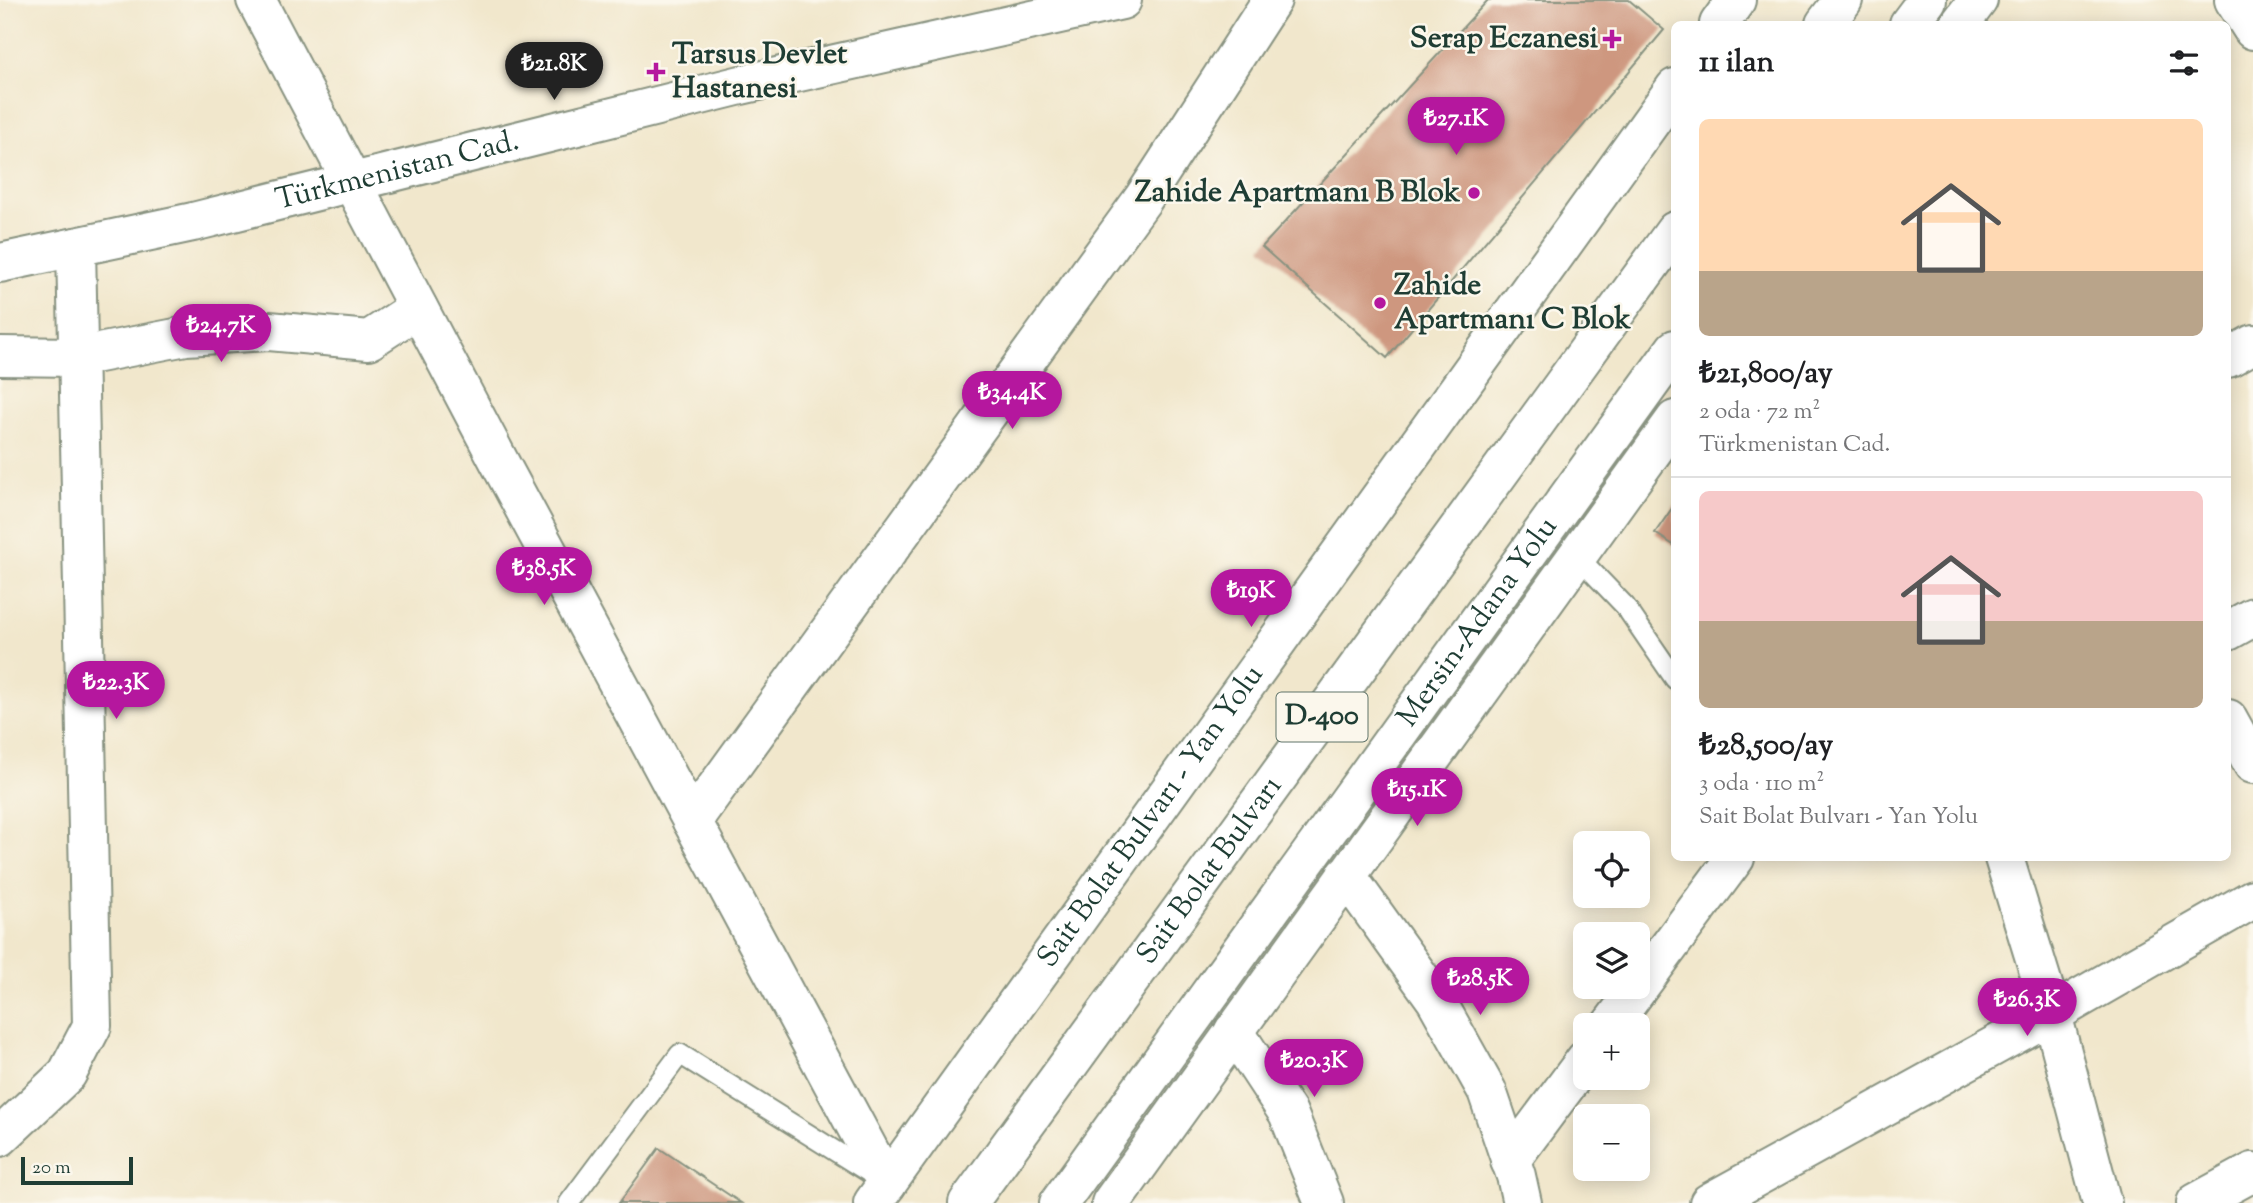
<!DOCTYPE html>
<html lang="tr">
<meta charset="utf-8">
<style>
:root{--surface:#fff;--page:#f2f2f2;--text:#202124;--muted:#757577;--line:#e0e0e0;--accent:#b5179e}
body{margin:0;font-family:"Sorts Mill Goudy",serif;background:var(--page);color:var(--text);height:100vh;display:flex;flex-direction:column;font-size:26px;white-space:nowrap}
*{box-sizing:border-box;margin:0}
p{font-size:23px;color:var(--muted)}
.icon{flex:none;width:38px;height:38px;fill:none;stroke:currentColor;stroke-width:2;stroke-linecap:round;stroke-linejoin:round}
.map{position:relative;flex:1;overflow:hidden}
.drawer{position:absolute;left:1671px;top:21px;width:560px;height:840px;display:flex;flex-direction:column;background:var(--surface);border-radius:10px;box-shadow:0 4px 18px #0003}
.drawer>*{flex:none}
.tools{position:absolute;left:1573px;top:831px;display:grid;gap:14px}
.tools a{display:grid;place-items:center;width:77px;height:77px;border-radius:10px;background:var(--surface);box-shadow:0 4px 18px #0003;font-size:35px}
.scale{position:absolute;left:21px;bottom:18px;width:112px;box-sizing:border-box;padding-left:7px;border:4px solid #1f3d34;border-top:0;font-size:19px;line-height:24px;white-space:nowrap;color:#1f3d34;-webkit-text-stroke:5px #fbf7ec;paint-order:stroke}
.price{position:absolute;translate:-50% -60px;padding:0 16px;border-radius:24px;background:var(--accent);color:#fff;font-size:23px;line-height:46px;filter:drop-shadow(0 2px 4px #0008)}
.price::after{content:'';position:absolute;left:50%;top:42px;width:21px;height:16px;margin-left:-10px;background:inherit;clip-path:polygon(0 0,100% 0,50% 100%)}
.price.current{background:#222;color:#fff}
ul{padding:0;list-style:none}
li{display:grid;align-content:center;gap:14px;height:371px;padding:0 28px}
li+li{border-top:2px solid var(--line)}
li span{display:grid;place-items:center;height:217px;border-radius:10px;color:#555}
li>.icon{margin-inline-start:auto}
span .icon{width:126px;height:126px;fill:#fffc;stroke-width:1}
li b{font-size:30px}
h2{display:flex;justify-content:space-between;align-items:center;height:84px;padding:0 28px;font-size:30px}
.map>svg:first-child{display:block}
.building{fill:#ce977f}
.lines{fill:none;stroke-linecap:round;stroke-linejoin:round}
.lane-casing{stroke:#889280;stroke-width:23}
.street-casing{stroke:#889280;stroke-width:42}
.secondary-casing{stroke:#889280;stroke-width:42}
.highway-casing{stroke:#889280;stroke-width:42}
.lane{stroke:#fff;stroke-width:19}
.street{stroke:#fff;stroke-width:38}
.secondary{stroke:#fff;stroke-width:38}
.highway{stroke:#fff;stroke-width:38}
.poi-dot{fill:#b5179e;stroke:#fbf7ec;stroke-width:2.5}
.labels{text-anchor:middle;dominant-baseline:central;stroke-width:5;stroke-linejoin:round;paint-order:stroke}
.shield{fill:#fbf7ec;stroke:#61756b;stroke-width:2}
.shield-label{font-size:28px;font-weight:bold;fill:#1f3d34}
.poi-label{font-size:30px;font-weight:bold;fill:#1f3d34;stroke:#fbf7ec;text-anchor:end}
.street-label{font-size:30px;fill:#1f3d34;stroke:#fbf7ec}
</style>
<div class="map">
<svg width="2253" height="1203" viewBox="0 0 2253 1203">
<rect width="100%" height="100%" fill="#fbf7ec"/>
<filter id="ink" filterUnits="userSpaceOnUse"><feTurbulence type="fractalNoise" baseFrequency=".0143" numOctaves="2"/><feDisplacementMap in="SourceGraphic" scale="14" xChannelSelector="R" yChannelSelector="G"/><feConvolveMatrix kernelMatrix="1 2 1 2 8 2 1 2 1" color-interpolation-filters="sRGB"/></filter>
<filter id="wash" filterUnits="userSpaceOnUse"><feTurbulence type="fractalNoise" baseFrequency=".00686" numOctaves="4" result="noise"/><feDisplacementMap in="SourceGraphic" scale="28" xChannelSelector="R" yChannelSelector="G"/><feGaussianBlur stdDeviation="1.57" result="paint"/><feColorMatrix in="noise" values="0 0 0 0 0 0 0 0 0 0 0 0 0 0 0 0 0 1.4 0 .05"/><feComposite in="paint" operator="in"/></filter>
<g filter="url(#wash)">
<rect width="100%" height="100%" fill="#f1e7cc"/>
<g id="blocks">
<g class="building">
<polygon points="1488,0 1629,0 1664,30 1387,358 1262,247"/>
<polygon points="1675,504 1675,546 1655,533"/>
<polygon points="659,1148 741,1203 619,1203"/>
</g>
</g>
</g>
<g filter="url(#ink)">
<use href="#blocks" fill-opacity="0" stroke="#889280" stroke-width="2"/>
<g class="lines">
<defs>
<g id="lane">
<polyline points="1577,556 1625,606 1675,679"/>
<polyline points="569,1203 680,1054 875,1176"/>
</g>
<g id="street">
<polyline points="256,0 502,467 887,1184"/>
<polyline points="2234,0 2253,30"/>
<polyline points="0,356 78,357 186,336 269,331 369,340 418,308"/>
<polyline points="2228,358 2253,344"/>
<polyline points="2228,631 2253,617"/>
<polyline points="2228,719 2253,764"/>
<polyline points="692,821 1143,199 1272,0"/>
<polyline points="2004,858 2052,1014 2102,1203"/>
<polyline points="1346,875 1436,1000 1487,1091 1516,1176 1522,1203"/>
<polyline points="1610,1026 1735,858"/>
<polyline points="1234,1031 1288,1113 1324,1203"/>
<polyline points="0,1137 67,1074 92,1026 76,247"/>
<polyline points="1510,1161 1586,1059"/>
<polyline points="1709,1203 2052,1014 2253,899"/>
<polyline points="2196,1203 2253,1172"/>
</g>
<g id="secondary">
<polyline points="1719,24 1736,0"/>
<polyline points="1960,24 1978,0"/>
<path id="s1" d="M0,263L193,222L741,85L1122,0"/>
<path id="s2" d="M873,1203L1675,88"/>
<polyline points="1111,1203 1675,420"/>
</g>
<g id="highway">
<polyline points="1825,24 1843,0"/>
<polyline points="1909,24 1927,0"/>
<path id="s3" d="M968,1203L1675,231"/>
<path id="s4" d="M1059,1203L1675,349"/>
</g>
</defs>
<use href="#lane" class="lane-casing"/>
<use href="#street" class="street-casing"/>
<use href="#secondary" class="secondary-casing"/>
<use href="#highway" class="highway-casing"/>
<use href="#lane" class="lane"/>
<use href="#street" class="street"/>
<use href="#secondary" class="secondary"/>
<use href="#highway" class="highway"/>
</g>
</g>
<g class="poi-dot">
<path d="M1608.5 28.5h7v7h7v7h-7v7h-7v-7h-7v-7h7z"/>
<path d="M652.5 61.5h7v7h7v7h-7v7h-7v-7h-7v-7h7z"/>
<circle cx="1474" cy="193" r="7"/>
<circle cx="1380" cy="303" r="7"/>
</g>
<g class="labels">
<rect class="shield" x="1276.5" y="692.5" width="91" height="49" rx="5"/>
<g class="shield-label">
<text x="1322" y="717">D-400</text>
</g>
<g class="poi-label">
<text x="1598" y="39">Serap Eczanesi</text>
<text x="672" y="55" text-anchor="start">Tarsus Devlet<tspan x="672" dy="34">Hastanesi</tspan></text>
<text x="1460" y="193">Zahide Apartmanı B Blok</text>
<text x="1394" y="286" text-anchor="start">Zahide<tspan x="1394" dy="34">Apartmanı C Blok</tspan></text>
</g>
<g class="street-label">
<text stroke="none"><textPath href="#s1" startOffset="408">Türkmenistan Cad.</textPath></text>
<text stroke="none"><textPath href="#s4" startOffset="716">Mersin-Adana Yolu</textPath></text>
<text stroke="none"><textPath href="#s2" startOffset="476">Sait Bolat Bulvarı - Yan Yolu</textPath></text>
<text stroke="none"><textPath href="#s3" startOffset="411">Sait Bolat Bulvarı</textPath></text>
</g>
</g>
</svg>
<div class="tools">
<a><svg class="icon" aria-label="locate" viewBox="0 0 24 24"><circle cx="12" cy="12" r="6"/><path d="M12 2v4M12 18v4M2 12h4M18 12h4"/></svg></a>
<a><svg class="icon" aria-label="layers" viewBox="0 0 24 24"><path d="M12 4l9 5-9 5-9-5zM3 14l9 5 9-5"/></svg></a>
<a>+</a>
<a>−</a>
</div>
<div class="scale">20 m</div>
<b class="price current" style="left:554px;top:102px">₺21.8K</b>
<b class="price" style="left:1456px;top:157px">₺27.1K</b>
<b class="price" style="left:221px;top:364px">₺24.7K</b>
<b class="price" style="left:1012px;top:431px">₺34.4K</b>
<b class="price" style="left:544px;top:607px">₺38.5K</b>
<b class="price" style="left:1251px;top:629px">₺19K</b>
<b class="price" style="left:116px;top:721px">₺22.3K</b>
<b class="price" style="left:1417px;top:828px">₺15.1K</b>
<b class="price" style="left:1480px;top:1017px">₺28.5K</b>
<b class="price" style="left:2027px;top:1038px">₺26.3K</b>
<b class="price" style="left:1314px;top:1099px">₺20.3K</b>
<section class="drawer">
<h2>11 ilan<svg class="icon" aria-label="filters" viewBox="0 0 24 24"><path d="M4 7h16M4 17h16"/><circle cx="9" cy="7" r="2"/><circle cx="15" cy="17" r="2"/></svg></h2>
<ul>
<li><span style="background:linear-gradient(#ffd9b3 70%,#b9a48a 0)"><svg class="icon" aria-label="home" viewBox="0 0 24 24"><path d="M3 11l9-7 9 7M6 9v11h12V9"/></svg></span><div><b>₺21,800/ay</b><p>2 oda · 72 m²</p><p>Türkmenistan Cad.</p></div></li>
<li><span style="background:linear-gradient(#f6c9c9 60%,#b9a48a 0)"><svg class="icon" aria-label="home" viewBox="0 0 24 24"><path d="M3 11l9-7 9 7M6 9v11h12V9"/></svg></span><div><b>₺28,500/ay</b><p>3 oda · 110 m²</p><p>Sait Bolat Bulvarı - Yan Yolu</p></div></li>
</ul>
</section>
</div>
